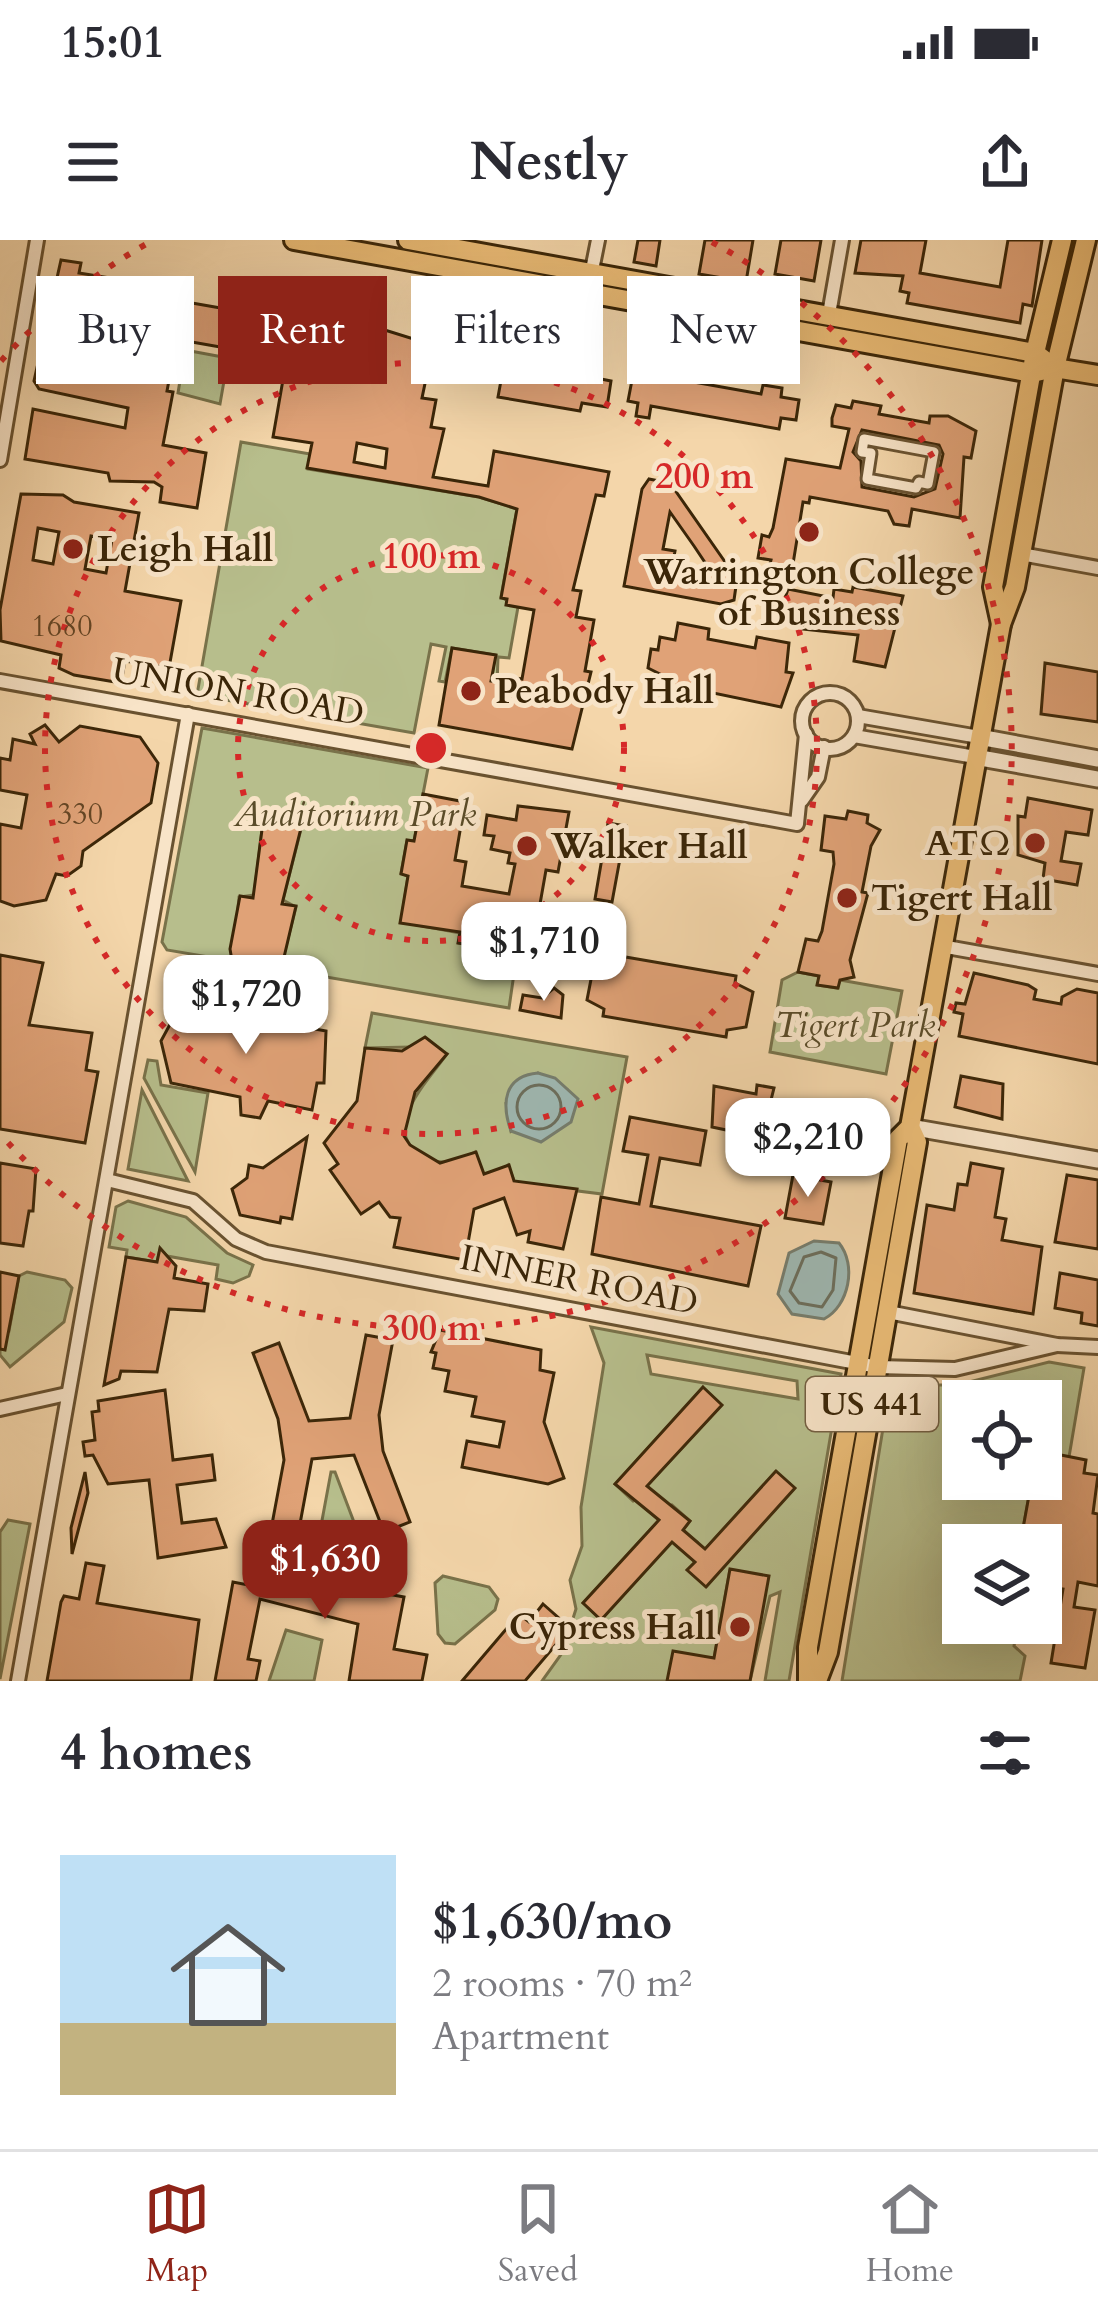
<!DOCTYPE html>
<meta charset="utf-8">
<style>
:root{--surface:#fff;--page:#f2f2f3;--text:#2b2b33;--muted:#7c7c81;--line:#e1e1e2;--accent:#8f2418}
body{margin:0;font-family:Cardo,serif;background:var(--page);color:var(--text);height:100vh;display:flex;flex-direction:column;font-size:45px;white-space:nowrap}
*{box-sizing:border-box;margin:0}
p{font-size:39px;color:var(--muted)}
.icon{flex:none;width:66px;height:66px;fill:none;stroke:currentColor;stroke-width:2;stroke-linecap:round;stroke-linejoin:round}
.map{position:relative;height:1441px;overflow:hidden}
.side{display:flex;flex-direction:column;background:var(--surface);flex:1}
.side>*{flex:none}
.guide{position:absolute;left:36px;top:36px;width:1026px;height:108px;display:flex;gap:24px}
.controls{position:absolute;left:942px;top:1140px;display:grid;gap:24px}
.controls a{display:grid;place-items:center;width:120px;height:120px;border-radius:0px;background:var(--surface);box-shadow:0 12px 48px #0002;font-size:60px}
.price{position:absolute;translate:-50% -102px;padding:0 27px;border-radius:24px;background:#fff;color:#222;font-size:39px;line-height:78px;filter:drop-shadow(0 3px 6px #0008)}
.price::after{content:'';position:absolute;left:50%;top:72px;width:36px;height:27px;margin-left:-18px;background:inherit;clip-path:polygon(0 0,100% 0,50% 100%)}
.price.on{background:var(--accent);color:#fff}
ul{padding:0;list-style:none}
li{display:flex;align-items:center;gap:36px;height:300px;padding:0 60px}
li+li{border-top:3px solid var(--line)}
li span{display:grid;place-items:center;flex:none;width:336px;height:240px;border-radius:0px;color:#555}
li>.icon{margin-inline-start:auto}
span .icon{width:144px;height:144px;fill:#fffc;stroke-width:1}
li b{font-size:51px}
h2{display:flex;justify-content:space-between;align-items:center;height:144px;padding:0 60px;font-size:51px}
.tag{padding:0 42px;border-radius:0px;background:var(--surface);box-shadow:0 12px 48px #0002;font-size:42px;line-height:108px}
.tag.on{background:var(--accent);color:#fff}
.status{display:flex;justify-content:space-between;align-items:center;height:84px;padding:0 60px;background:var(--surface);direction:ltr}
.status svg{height:33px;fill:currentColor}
header{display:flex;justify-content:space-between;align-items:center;height:156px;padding:0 60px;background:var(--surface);font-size:54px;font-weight:700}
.tab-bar{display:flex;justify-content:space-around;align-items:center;height:168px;border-top:3px solid var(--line);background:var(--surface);font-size:33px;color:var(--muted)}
.tab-bar a{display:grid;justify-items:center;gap:6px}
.tab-bar .on{color:var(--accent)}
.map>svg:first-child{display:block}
.green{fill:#b7be8c;stroke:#79724a;stroke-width:3;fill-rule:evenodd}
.water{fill:#9eb7b1;stroke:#767d6d;stroke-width:3}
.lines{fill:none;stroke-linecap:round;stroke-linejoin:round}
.shore{stroke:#6c6e5c;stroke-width:3}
.building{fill:#e0a277;stroke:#3b2608;stroke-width:3;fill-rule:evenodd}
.pedestrian-casing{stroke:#695230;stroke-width:15}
.minor-casing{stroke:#695230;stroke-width:18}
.tertiary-casing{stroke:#695230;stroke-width:21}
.primary-casing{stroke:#3b2608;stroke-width:24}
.pedestrian{stroke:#f8e4c8;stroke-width:9}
.minor{stroke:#f8e4c8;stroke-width:12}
.tertiary{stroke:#f8e4c8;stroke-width:15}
.primary{stroke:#eabb75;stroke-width:18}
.ring{fill:none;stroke:#d62828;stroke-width:6;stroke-dasharray:6 12}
.poi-dot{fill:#8f2418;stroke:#f8e4c8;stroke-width:4.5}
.labels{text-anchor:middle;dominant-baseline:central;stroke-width:10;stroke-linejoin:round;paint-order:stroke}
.number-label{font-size:30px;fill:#644524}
.shield{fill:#f8e4c8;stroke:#745f42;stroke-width:3}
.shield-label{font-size:33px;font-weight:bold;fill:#3b2608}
.poi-label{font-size:36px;font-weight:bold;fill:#3b2608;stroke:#f8e4c8;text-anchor:start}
.street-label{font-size:36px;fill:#3b2608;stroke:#f8e4c8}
.park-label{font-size:36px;font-style:italic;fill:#5a4c29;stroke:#f8e4c8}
.centre{fill:#d62828;stroke:#f8e4c8;stroke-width:6}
.ring-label{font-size:36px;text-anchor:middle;font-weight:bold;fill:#d62828;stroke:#f8e4c8;stroke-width:10;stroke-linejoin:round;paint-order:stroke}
</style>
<div class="status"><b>15:01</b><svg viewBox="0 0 49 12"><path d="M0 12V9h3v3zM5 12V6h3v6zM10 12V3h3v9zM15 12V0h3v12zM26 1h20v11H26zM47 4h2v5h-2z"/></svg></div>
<header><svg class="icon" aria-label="menu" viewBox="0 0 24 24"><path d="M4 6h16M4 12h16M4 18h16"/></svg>Nestly<svg class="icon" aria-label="share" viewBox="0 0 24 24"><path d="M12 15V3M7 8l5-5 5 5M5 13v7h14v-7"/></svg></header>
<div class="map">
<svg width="1098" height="1441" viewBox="0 0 1098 1441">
<rect width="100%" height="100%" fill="#f4d6aa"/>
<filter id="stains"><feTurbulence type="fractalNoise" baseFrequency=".00167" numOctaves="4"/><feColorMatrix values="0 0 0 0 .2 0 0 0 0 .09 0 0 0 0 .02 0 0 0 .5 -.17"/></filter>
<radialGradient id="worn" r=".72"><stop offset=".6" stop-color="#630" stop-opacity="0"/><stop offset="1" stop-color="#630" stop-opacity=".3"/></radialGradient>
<g class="green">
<polygon points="185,110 228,118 220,164 178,153"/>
<polygon points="241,202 310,214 308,229 479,257 517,269 501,357 518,367 509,418 498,417 497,446 491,444 495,415 452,408 445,442 439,441 446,407 431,404 414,493 197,455"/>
<path d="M202,488L428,528L414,601H407L401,633L408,636L401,682L460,693L459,703L517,713L509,768L167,710L162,702ZM281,572L301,589L283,660L296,667L280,730L233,721L239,657L254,655L263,582L273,583Z"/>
<polygon points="798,732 819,736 818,745 837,748 840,740 902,751 886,834 770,812 782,740"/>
<path d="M372,773L627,817L602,954L515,943L508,925L487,944L475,912C461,921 446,926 430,919C372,896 428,841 447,814L411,807L365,808ZM538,833L566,849L511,891L506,863Z"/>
<polygon points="148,820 157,821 161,845 208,853 195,932 144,838"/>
<polygon points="142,850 188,941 128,929"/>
<polygon points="128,961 186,977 227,1013 253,1025 249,1036 233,1043 216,1039 218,1025 167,1016 160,1009 157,1022 126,1017 127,1010 109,1007 116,967"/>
<polygon points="27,1032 65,1040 72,1048 64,1082 10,1127 0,1115 0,1091 9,1091 19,1036"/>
<path d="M591,1087L841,1134L789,1441H765L780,1352L770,1356L750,1441L730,1329L714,1418L667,1441H542L562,1413L576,1369L570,1340L582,1306L581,1267L604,1123ZM647,1115L797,1141L798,1159L651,1134ZM703,1148L721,1165L647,1246L664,1273L672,1265L690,1281L683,1290L697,1302L692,1309L700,1315L775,1232L794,1248L707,1346L688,1330L695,1322L677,1297L601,1379L583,1363L659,1280L644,1267L641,1253L633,1261L615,1244Z"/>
<polygon points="1049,1122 1084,1128 1069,1217 1041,1216 1041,1161 963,1161 963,1239 990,1239 989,1250 1029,1256 1020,1305 963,1305 963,1383 1018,1383 1014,1406 1025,1416 1020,1441 842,1441 890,1145 957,1145"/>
<polygon points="331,1232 335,1232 360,1298 318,1302"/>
<polygon points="8,1280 30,1284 0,1439 0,1292"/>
<polygon points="443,1336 489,1347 498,1359 495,1370 455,1404 445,1403 438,1394 435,1343"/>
<polygon points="286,1390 322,1400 314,1441 269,1441"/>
</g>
<g class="water">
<path d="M538,833L555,838L578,859L571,882L541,902L511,891C501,863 504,836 538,833Z"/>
<path d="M814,1001L839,1003C857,1025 849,1066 824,1079L792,1074L778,1054L789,1013Z"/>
</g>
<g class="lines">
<g class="shore">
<circle cx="539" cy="867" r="22"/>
<polygon points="821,1012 836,1018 833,1050 822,1067 799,1063 790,1051 804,1017"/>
</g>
</g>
<g class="building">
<polygon points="638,0 660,0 656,26 634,22"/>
<polygon points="705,0 753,0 746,42 699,34"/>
<polygon points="781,0 821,0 814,41 775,34"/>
<polygon points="861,0 926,0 920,33 1000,47 1008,0 1042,0 1032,66 1023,64 1020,83 907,63 909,53 900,51 903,36 855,33"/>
<polygon points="61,20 81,23 79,33 117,39 127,60 121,96 143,100 152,56 232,70 226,108 169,98 163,134 170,135 167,151 173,152 163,205 206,213 197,268 160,262 162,247 154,242 110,241 108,233 25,219 33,169 125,188 128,168 39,149 34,141"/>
<path d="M325,80L372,86L433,105L422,158L436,160L431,187L444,189L433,237L488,246L494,211L609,232L604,256L596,255L573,350L581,351L576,377L594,380L585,431L591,432L572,509L439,485L452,408L496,415L491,441L513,445L515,438L522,439L534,370L506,365L507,359L501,358L517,269L479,257L307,228L312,203L273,197L284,134L298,136L307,83L324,86ZM357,203L387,209L385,228L354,222Z"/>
<polygon points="506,113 587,128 586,136 611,141 607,167 582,163 580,171 498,157"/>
<polygon points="643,133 761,154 763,145 782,148 781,157 799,160 796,180 781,178 779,189 651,166 649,178 636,176 638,163 628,161 632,140 642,142"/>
<path d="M853,161L881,166L879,174L929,183L930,176H948L976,191L971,218L964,217L960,278L912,269L909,286L894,284L888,271L810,257L809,263L803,262L793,324L769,328L771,320L758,318L762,295L769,297L773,288L786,219L840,228L849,189L832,186V178L836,165L851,168ZM862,190L939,205L943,214L935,249L914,257L862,247L861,221L853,212Z"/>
<path d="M649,239L670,243L737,339L734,360L721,364L624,346L642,249ZM670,272L694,306L710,330L673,322L675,311L663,309Z"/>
<path d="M21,254L63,255L74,262L139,273L125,351L181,361L169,428L125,421L121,443L74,435L59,428L61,415L1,401L0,370ZM38,288L59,292L53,324L33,320ZM91,296L112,300L106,333L85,329Z"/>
<polygon points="853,347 903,356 885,427 854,421 858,395 802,389 804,377 780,373 788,349 833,358 834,349 852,352"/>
<polygon points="678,383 709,389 708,399 755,408 757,397 789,403 786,432 793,433 781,467 699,450 697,463 665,457 668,438 648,428 651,409 658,410 660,397 675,400"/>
<polygon points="1045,423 1098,432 1098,482 1041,474"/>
<polygon points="45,485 59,502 80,486 140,497 158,523 151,563 83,611 81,626 67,636 56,634 46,660 14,666 0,661 0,584 21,588 27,555 0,550 0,518 10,520 13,499 35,504 30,494"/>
<polygon points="423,554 465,562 455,620 466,622 462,646 509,654 515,624 508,623 510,613 491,609 494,596 484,595 487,575 516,580 518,566 569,572 558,632 546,630 531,715 458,703 460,692 400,683 408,636 401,634 407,600 414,601"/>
<polygon points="1028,558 1092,570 1088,595 1066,592 1061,621 1081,624 1077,645 1043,639 1045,623 1018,615 1018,576 1025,577"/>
<polygon points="280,571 289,573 292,586 301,588 282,664 296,666 281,730 232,721 230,709 240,656 253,658 263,582 273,583"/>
<polygon points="848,571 868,575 867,583 880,590 871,606 862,652 868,653 850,720 854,737 840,740 838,748 817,745 819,736 798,732 806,699 818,701 822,691 834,624 833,612 821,610 825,576 846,579"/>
<polygon points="608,583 626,586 612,662 595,659"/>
<polygon points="0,715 43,723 29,785 92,793 86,830 98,832 85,903 0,889"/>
<polygon points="614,715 736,736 735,743 753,752 746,787 727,790 726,797 603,776 604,769 587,760 594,724 613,722"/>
<polygon points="974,733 1028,745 1036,750 1034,759 1061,764 1062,757 1077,749 1098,753 1098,824 959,796 963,774 954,772 956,763 965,764"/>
<polygon points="554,748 563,755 561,778 520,770 523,755 542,758"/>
<polygon points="262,761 281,765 282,783 326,791 324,843 317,843 312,870 268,861 260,878 241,875 240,857 171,843 161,801 181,764 254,778"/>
<polygon points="425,797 447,814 415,852 404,896 410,905 440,923 476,912 484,934 509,925 514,941 577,949 563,1009 528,1002 530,991 517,995 504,958 474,969 465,1020 394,1007 400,978 390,977 379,962 361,974 330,930 338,924 324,903 357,861 365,808 402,811"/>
<polygon points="961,836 1003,844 1002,879 955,867"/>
<polygon points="757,845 774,848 771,860 798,865 797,871 842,880 834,923 796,915 798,905 712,887 714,846 756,854"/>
<polygon points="630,877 706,891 700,925 660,918 651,966 761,986 748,1046 592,1014 601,957 639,964 648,915 623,911"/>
<polygon points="307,897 292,979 281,977 280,983 240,975 232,949 247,938 249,925 263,928"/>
<polygon points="0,923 36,929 33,971 29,971 23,1006 0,1003"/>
<polygon points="971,923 1003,929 995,977 1006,979 1002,1000 1042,1007 1033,1074 914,1053 927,965 954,970 958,944 967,945"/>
<polygon points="793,935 831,942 823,984 785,978"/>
<polygon points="1067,935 1098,940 1098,1009 1055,1002"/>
<polygon points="160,1008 176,1026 174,1038 208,1044 204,1071 169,1069 157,1132 121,1131 119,1139 104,1145 126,1017 157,1022"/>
<polygon points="0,1032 19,1036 5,1110 0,1109"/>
<polygon points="1060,1033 1098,1040 1098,1086 1081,1083 1082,1073 1055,1068"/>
<polygon points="440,1090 541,1110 540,1130 554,1133 544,1182 564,1238 548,1244 462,1227 467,1201 499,1207 504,1182 472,1176 476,1157 445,1151 449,1131 433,1128 436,1113 431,1112"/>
<polygon points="366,1095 393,1100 379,1175 383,1211 410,1282 384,1292 354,1215 312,1219 297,1300 270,1295 284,1220 278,1179 253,1113 279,1103 309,1181 350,1178"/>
<polygon points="703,1147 722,1165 647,1246 690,1281 683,1290 705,1309 776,1231 795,1248 706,1347 687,1330 695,1322 672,1302 601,1380 583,1363 659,1280 615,1244"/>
<polygon points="165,1150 173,1220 212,1215 215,1240 177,1245 182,1283 216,1279 226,1307 158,1318 149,1240 108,1244 93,1215 85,1216 83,1202 95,1200 92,1172 99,1171 98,1161"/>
<polygon points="1061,1215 1086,1220 1084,1233 1098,1235 1093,1273 1098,1274 1098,1346 1078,1342 1074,1367 1095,1370 1085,1428 1051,1423 1063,1349 1041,1346 1041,1305 1020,1305 1032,1239 1041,1239 1041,1216"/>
<polygon points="85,1232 88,1253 72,1314 71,1288"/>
<polygon points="86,1323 104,1326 97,1363 199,1380 191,1441 47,1441 61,1362 64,1356 79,1359"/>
<polygon points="382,1325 377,1352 404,1357 394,1409 427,1415 422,1441 349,1441 358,1384 260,1359 248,1419 260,1421 256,1441 215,1441 233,1342 269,1349 273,1333 306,1340 308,1331"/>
<polygon points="730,1329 769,1336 750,1441 667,1441 673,1411 714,1418"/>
<polygon points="543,1364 570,1388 525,1441 462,1441 519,1374 529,1382"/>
</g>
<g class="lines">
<defs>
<polygon id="pedestrian" points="864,199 934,212 928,244 919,242 916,248 867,239 871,213 862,212"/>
<g id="minor">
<polyline points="590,40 598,0"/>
<polyline points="829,74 842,0"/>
<polyline points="0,220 37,0"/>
<polyline points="1021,314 1098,328"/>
<polyline points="0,441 797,584 806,494"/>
<circle cx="830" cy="481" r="28"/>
<polyline points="858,476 979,497"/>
<polyline points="854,496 975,517"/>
<polyline points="802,560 818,537 824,507"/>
<polyline points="941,706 1098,734"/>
<polyline points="107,940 193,961 236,999 266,1012 878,1127 955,1129 1057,1105"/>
<polyline points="888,1072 1057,1105 1098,1107"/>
<polyline points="0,1169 67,1154"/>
<polyline points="18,1441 188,474"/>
</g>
<g id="tertiary">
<polyline points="979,497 1098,519"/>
<polyline points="975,517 1098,539"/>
<polyline points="910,887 1098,920"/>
</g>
<g id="primary">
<polyline points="294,0 1032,133 1055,128 1098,135"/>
<polyline points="408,0 1035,113 1055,128"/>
<polyline points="1001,384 993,347 1035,113 1062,0"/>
<polyline points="808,1441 808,1407 898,899 910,887 1001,384 1015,347 1055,128 1086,0"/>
<polyline points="817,1441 828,1412 917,902 910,887"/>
</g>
</defs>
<use href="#pedestrian" class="pedestrian-casing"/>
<use href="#minor" class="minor-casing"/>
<use href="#tertiary" class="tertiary-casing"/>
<use href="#primary" class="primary-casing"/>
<use href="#pedestrian" class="pedestrian"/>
<use href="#minor" class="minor"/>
<use href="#tertiary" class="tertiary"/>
<use href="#primary" class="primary"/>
</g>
<g class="ring">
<circle cx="431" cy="508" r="193"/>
<circle cx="431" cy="508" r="386"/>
<path d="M1 121A579 579 0 0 1 150 2M712 2A579 579 0 1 1 1 895"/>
</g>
<g class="poi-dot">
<circle cx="809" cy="292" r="12"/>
<circle cx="73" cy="309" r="12"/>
<circle cx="471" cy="451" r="12"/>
<circle cx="1035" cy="603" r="12"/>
<circle cx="527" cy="606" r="12"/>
<circle cx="847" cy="658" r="12"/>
<circle cx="740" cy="1387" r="12"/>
</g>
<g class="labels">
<g class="number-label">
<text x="62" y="386">1680</text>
<text x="80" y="574">330</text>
</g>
<rect class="shield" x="806" y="1137" width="132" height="54" rx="9"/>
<g class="shield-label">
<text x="872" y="1164">US 441</text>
</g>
<g class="poi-label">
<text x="97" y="309">Leigh Hall</text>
<text x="809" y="332" text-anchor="middle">Warrington College<tspan x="809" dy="41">of Business</tspan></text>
<text x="495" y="451">Peabody Hall</text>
<text x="1011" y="603" text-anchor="end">ΑΤΩ</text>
<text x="551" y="606">Walker Hall</text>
<text x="871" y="658">Tigert Hall</text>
<text x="716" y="1387" text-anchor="end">Cypress Hall</text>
</g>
<g class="street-label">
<text transform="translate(238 452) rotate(10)">UNION ROAD</text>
<text transform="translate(579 1040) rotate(11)">INNER ROAD</text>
</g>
<g class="park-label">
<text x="355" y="574">Auditorium Park</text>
<text x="855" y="785">Tigert Park</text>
</g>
</g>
<circle cx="431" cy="508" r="18" class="centre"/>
<g class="ring-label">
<text x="704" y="248">200 m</text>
<text x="431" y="328">100 m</text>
<text x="431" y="1100">300 m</text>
</g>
<rect width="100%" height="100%" filter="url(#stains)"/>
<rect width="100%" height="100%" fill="url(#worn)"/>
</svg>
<div class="controls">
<a><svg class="icon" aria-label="locate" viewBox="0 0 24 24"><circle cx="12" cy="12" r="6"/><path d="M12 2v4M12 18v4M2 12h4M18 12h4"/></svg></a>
<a><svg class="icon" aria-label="layers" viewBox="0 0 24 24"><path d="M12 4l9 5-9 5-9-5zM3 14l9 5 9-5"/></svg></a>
</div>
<b class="price" style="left:544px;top:764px">$1,710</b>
<b class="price" style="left:246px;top:817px">$1,720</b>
<b class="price" style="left:808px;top:960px">$2,210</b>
<b class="price on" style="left:325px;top:1382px">$1,630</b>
<div class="guide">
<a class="tag">Buy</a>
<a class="tag on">Rent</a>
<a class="tag">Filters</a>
<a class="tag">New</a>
</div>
</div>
<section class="side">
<h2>4 homes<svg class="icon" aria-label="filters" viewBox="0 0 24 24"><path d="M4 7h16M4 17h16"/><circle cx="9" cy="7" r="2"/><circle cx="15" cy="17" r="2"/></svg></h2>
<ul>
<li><span style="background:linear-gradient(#bfe0f5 70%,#c2b280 0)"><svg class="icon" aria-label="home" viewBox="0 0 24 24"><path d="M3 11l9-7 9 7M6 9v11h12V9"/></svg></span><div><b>$1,630/mo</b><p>2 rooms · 70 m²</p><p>Apartment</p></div></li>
</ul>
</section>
<nav class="tab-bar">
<a class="on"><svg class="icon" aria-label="map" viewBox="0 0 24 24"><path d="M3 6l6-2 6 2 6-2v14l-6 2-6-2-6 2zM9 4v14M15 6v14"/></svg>Map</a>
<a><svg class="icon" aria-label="saved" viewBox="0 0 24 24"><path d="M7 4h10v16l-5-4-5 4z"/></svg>Saved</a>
<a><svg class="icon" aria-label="home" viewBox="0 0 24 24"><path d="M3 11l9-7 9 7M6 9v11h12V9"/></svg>Home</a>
</nav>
